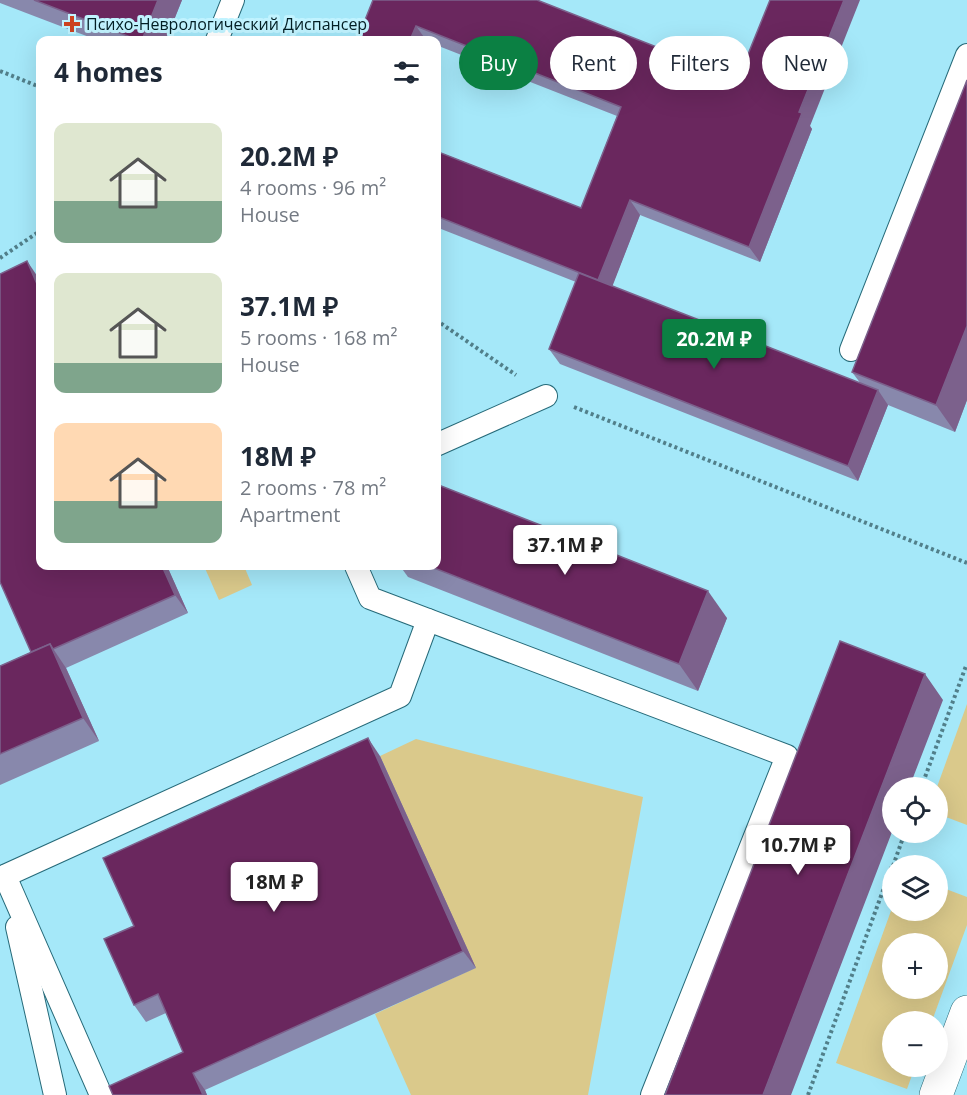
<!DOCTYPE html>
<meta charset="utf-8">
<style>
:root{--surface:#fff;--page:#f6f6f7;--text:#1f2937;--muted:#747a83;--accent:#0b8043}
body{margin:0;font-family:"Open Sans",sans-serif;background:var(--page);color:var(--text);height:100vh;display:flex;flex-direction:column;font-size:22px;white-space:nowrap}
*{box-sizing:border-box;margin:0}
p{font-size:20px;color:var(--muted)}
.icon{flex:none;width:33px;height:33px;fill:none;stroke:currentColor;stroke-width:2;stroke-linecap:round;stroke-linejoin:round}
.map{position:relative;flex:1;overflow:hidden}
.sheet{position:absolute;left:36px;top:36px;width:405px;height:534px;display:flex;flex-direction:column;background:var(--surface);border-radius:12px;box-shadow:0 6px 24px #0002}
.sheet>*{flex:none}
.guide{position:absolute;left:459px;top:36px;width:417px;height:54px;display:flex;gap:12px}
.fabs{position:absolute;left:882px;top:777px;display:grid;gap:12px}
.fabs a{display:grid;place-items:center;width:66px;height:66px;border-radius:50%;background:var(--surface);box-shadow:0 6px 24px #0002;font-size:30px}
.price{position:absolute;translate:-50% -51px;padding:0 14px;border-radius:6px;background:#fff;color:#222;font-size:20px;line-height:39px;filter:drop-shadow(0 2px 3px #0008)}
.price::after{content:'';position:absolute;left:50%;top:36px;width:18px;height:14px;margin-left:-9px;background:inherit;clip-path:polygon(0 0,100% 0,50% 100%)}
.price.on{background:var(--accent);color:#fff}
ul{padding:0;list-style:none}
li{display:flex;align-items:center;gap:18px;height:150px;padding:0 18px}
li span{display:grid;place-items:center;flex:none;width:168px;height:120px;border-radius:12px;color:#555}
li>.icon{margin-inline-start:auto}
span .icon{width:72px;height:72px;fill:#fffc;stroke-width:1}
li b{font-size:26px}
h2{display:flex;justify-content:space-between;align-items:center;height:72px;padding:0 18px;font-size:26px}
.pill{padding:0 21px;border-radius:27px;background:var(--surface);box-shadow:0 6px 24px #0002;font-size:21px;line-height:54px}
.pill.on{background:var(--accent);color:#fff}
.map>svg:first-child{display:block}
.green{fill:#dac98b;fill-rule:evenodd}
.lines{fill:none;stroke-linecap:round;stroke-linejoin:round}
.lane-casing{stroke:#266a79;stroke-width:24}
.secondary-casing{stroke:#266a79;stroke-width:34}
.path{stroke:#517f8a;stroke-width:4;stroke-dasharray:3 3;stroke-linecap:butt}
.lane{stroke:#fff;stroke-width:22}
.secondary{stroke:#fff;stroke-width:33}
.wall{fill:#8888ac}
.shaded-wall{fill:#7c618c}
.building{fill:#6a275e;stroke:#7c618c;stroke-width:1.5}
.poi-dot{fill:#cd4320;stroke:#c1f3ff;stroke-width:2}
.labels{text-anchor:middle;dominant-baseline:central;stroke-width:6;stroke-linejoin:round;paint-order:stroke}
.poi-label{font-size:16px;fill:#031f25;stroke:#c1f3ff;text-anchor:start}
</style>
<div class="map">
<svg width="967" height="1095" viewBox="0 0 967 1095">
<rect width="100%" height="100%" fill="#a5e8f9"/>
<g class="green">
<polygon points="204,566 244,566 252,585 219,600"/>
<polygon points="967,704 967,825 938,814 937,787"/>
<polygon points="416,739 643,797 588,1095 411,1095 375,1014 475,968 380,756"/>
<path d="M938,886L967,897V925L932,1021L892,1022V1066L915,1067L907,1089L836,1063L892,908V910H938ZM892,944H938V988H892Z"/>
</g>
<g class="lines">
<defs>
<g id="lane">
<polyline points="217,40 233,0"/>
<polyline points="851,350 967,55"/>
<polyline points="436,445 546,396"/>
<polyline points="356,566 370,598 787,756 652,1095"/>
<polyline points="5,876 101,1095"/>
<polyline points="0,878 400,696 428,620"/>
<polyline points="17,927 55,1095"/>
</g>
<polyline id="secondary" points="936,1095 967,1012"/>
</defs>
<use href="#lane" class="lane-casing"/>
<use href="#secondary" class="secondary-casing"/>
<g class="path">
<polyline points="0,71 40,87"/>
<polyline points="0,258 40,231"/>
<polyline points="436,320 516,375"/>
<polyline points="574,407 967,563"/>
<polyline points="921,788 966,666"/>
<polyline points="893,866 905,832"/>
<polyline points="808,1095 892,866"/>
</g>
<use href="#lane" class="lane"/>
<use href="#secondary" class="secondary"/>
</g>
<g class="wall">
<polygon points="0,0 182,0 166,40 97,40 0,3"/>
<polygon points="373,0 738,79 810,126 812,129 760,262 640,215 612,286 861,384 852,372 967,80 967,400 955,432 888,405 858,481 560,364 549,349 576,282 436,227 436,151 581,208 617,116 436,45 436,40 357,40"/>
<polygon points="167,566 188,613 66,668 99,741 0,785 0,666 31,652"/>
<polygon points="400,566 436,566 727,618 698,691 408,577"/>
<polygon points="380,756 476,968 205,1090 207,1095 113,1095 183,1052 166,1013 146,1022 134,1005 134,926"/>
</g>
<g class="shaded-wall">
<polygon points="158,0 182,0 166,40 142,40"/>
<polygon points="844,0 860,0 810,126 812,129 760,262 749,247 799,112"/>
<polygon points="416,26 426,40 410,40"/>
<polygon points="630,200 640,215 609,295 598,280"/>
<polygon points="27,261 40,280 40,291"/>
<polygon points="967,326 967,400 955,432 936,405"/>
<polygon points="878,390 888,405 858,481 848,466"/>
<polygon points="162,566 167,566 188,613 175,595"/>
<polygon points="708,591 727,618 698,691 679,664"/>
<polygon points="50,644 66,668 99,741 83,718"/>
<polygon points="925,674 943,700 909,788 892,788 892,832 791,1095 763,1095"/>
<polygon points="368,738 380,756 476,968 463,951"/>
<polygon points="193,1073 205,1090 207,1095 203,1095"/>
</g>
<g class="building">
<polygon points="34,0 158,0 142,40 138,40"/>
<polygon points="373,0 537,0 738,79 770,0 844,0 799,112 802,113 749,247 630,200 598,280 436,216 436,151 581,208 621,107 416,26 410,40 357,40"/>
<polygon points="967,80 967,326 936,405 852,372"/>
<polygon points="27,261 40,291 40,566 162,566 175,595 53,649 50,644 31,652 0,582 0,274"/>
<polygon points="579,273 878,390 848,466 549,349"/>
<polygon points="436,484 708,591 679,664 429,566 436,566"/>
<polygon points="840,641 925,674 763,1095 665,1095"/>
<polygon points="50,644 83,718 0,754 0,666"/>
<polygon points="368,738 463,951 193,1073 203,1095 113,1095 109,1086 183,1052 158,994 134,1005 104,939 134,926 103,858"/>
</g>
<path class="poi-dot" d="M69 15h6v6h6v6h-6v6h-6v-6h-6v-6h6z"/>
<g class="labels">
<g class="poi-label">
<text x="86" y="24">Психо-Неврологический Диспансер</text>
</g>
</g>
</svg>
<div class="fabs">
<a><svg class="icon" aria-label="locate" viewBox="0 0 24 24"><circle cx="12" cy="12" r="6"/><path d="M12 2v4M12 18v4M2 12h4M18 12h4"/></svg></a>
<a><svg class="icon" aria-label="layers" viewBox="0 0 24 24"><path d="M12 4l9 5-9 5-9-5zM3 14l9 5 9-5"/></svg></a>
<a>+</a>
<a>−</a>
</div>
<b class="price on" style="left:714px;top:370px">20.2M ₽</b>
<b class="price" style="left:565px;top:576px">37.1M ₽</b>
<b class="price" style="left:798px;top:876px">10.7M ₽</b>
<b class="price" style="left:274px;top:913px">18M ₽</b>
<div class="guide">
<a class="pill on">Buy</a>
<a class="pill">Rent</a>
<a class="pill">Filters</a>
<a class="pill">New</a>
</div>
<section class="sheet">
<h2>4 homes<svg class="icon" aria-label="filters" viewBox="0 0 24 24"><path d="M4 7h16M4 17h16"/><circle cx="9" cy="7" r="2"/><circle cx="15" cy="17" r="2"/></svg></h2>
<ul>
<li><span style="background:linear-gradient(#dfe7d0 65%,#7fa58c 0)"><svg class="icon" aria-label="home" viewBox="0 0 24 24"><path d="M3 11l9-7 9 7M6 9v11h12V9"/></svg></span><div><b>20.2M ₽</b><p>4 rooms · 96 m²</p><p>House</p></div></li>
<li><span style="background:linear-gradient(#dfe7d0 75%,#7fa58c 0)"><svg class="icon" aria-label="home" viewBox="0 0 24 24"><path d="M3 11l9-7 9 7M6 9v11h12V9"/></svg></span><div><b>37.1M ₽</b><p>5 rooms · 168 m²</p><p>House</p></div></li>
<li><span style="background:linear-gradient(#ffd9b3 65%,#7fa58c 0)"><svg class="icon" aria-label="home" viewBox="0 0 24 24"><path d="M3 11l9-7 9 7M6 9v11h12V9"/></svg></span><div><b>18M ₽</b><p>2 rooms · 78 m²</p><p>Apartment</p></div></li>
</ul>
</section>
</div>
